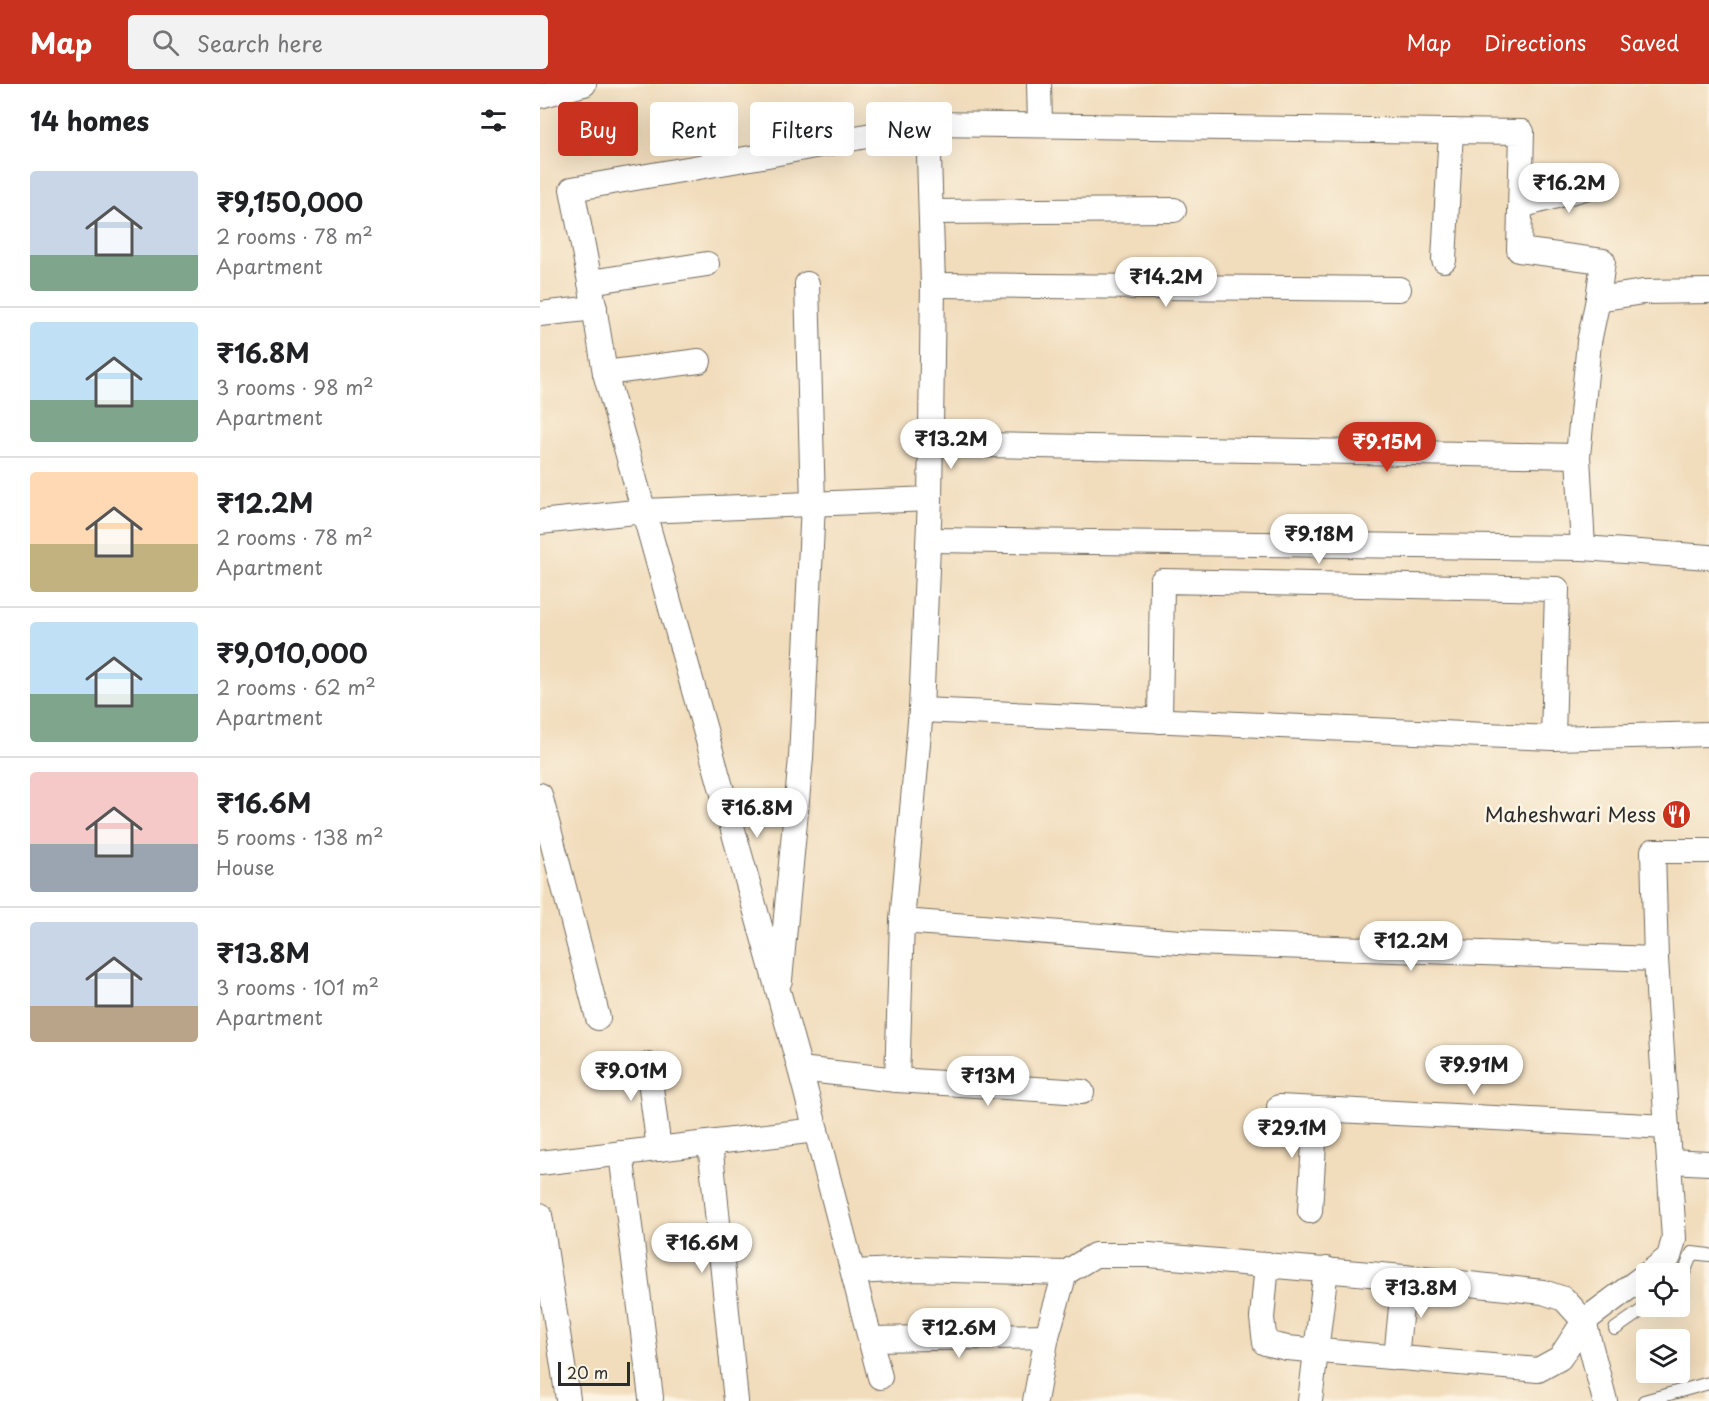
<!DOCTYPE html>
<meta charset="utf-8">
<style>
:root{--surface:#fff;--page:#f2f2f2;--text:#202124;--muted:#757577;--line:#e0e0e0;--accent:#c8321e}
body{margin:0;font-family:"Playpen Sans",sans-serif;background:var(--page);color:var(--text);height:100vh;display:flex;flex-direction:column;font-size:22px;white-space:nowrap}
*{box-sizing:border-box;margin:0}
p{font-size:20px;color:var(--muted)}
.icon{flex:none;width:33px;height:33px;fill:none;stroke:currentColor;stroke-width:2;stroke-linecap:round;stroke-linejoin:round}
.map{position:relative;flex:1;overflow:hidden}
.panel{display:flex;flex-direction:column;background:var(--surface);width:540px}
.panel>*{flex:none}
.guide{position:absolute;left:18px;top:18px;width:570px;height:54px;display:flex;gap:12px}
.controls{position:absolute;left:1096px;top:1179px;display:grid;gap:12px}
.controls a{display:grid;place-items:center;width:54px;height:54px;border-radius:6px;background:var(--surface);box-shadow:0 6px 24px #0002;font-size:30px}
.scale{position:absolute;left:18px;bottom:15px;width:72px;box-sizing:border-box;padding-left:6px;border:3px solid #2b2b2b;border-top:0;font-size:16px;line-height:21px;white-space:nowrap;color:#2b2b2b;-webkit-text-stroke:4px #fcf5e5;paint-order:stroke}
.price{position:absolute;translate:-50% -51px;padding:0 14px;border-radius:21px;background:#fff;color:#222;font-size:20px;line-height:39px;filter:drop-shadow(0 2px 3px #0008)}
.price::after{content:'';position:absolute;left:50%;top:36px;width:18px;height:14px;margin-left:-9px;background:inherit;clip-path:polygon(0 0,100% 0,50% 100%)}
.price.on{background:var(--accent);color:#fff}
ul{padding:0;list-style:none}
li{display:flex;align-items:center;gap:18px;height:150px;padding:0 30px}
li+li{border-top:2px solid var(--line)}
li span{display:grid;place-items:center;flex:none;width:168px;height:120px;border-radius:6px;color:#555}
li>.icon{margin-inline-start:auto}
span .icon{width:72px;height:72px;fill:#fffc;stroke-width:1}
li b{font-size:26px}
h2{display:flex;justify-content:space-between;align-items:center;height:72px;padding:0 30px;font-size:26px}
.chip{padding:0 21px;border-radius:6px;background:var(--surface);box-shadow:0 6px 24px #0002;font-size:21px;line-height:54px}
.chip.on{background:var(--accent);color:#fff}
header{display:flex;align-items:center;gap:36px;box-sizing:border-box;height:84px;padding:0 30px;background:var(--accent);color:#fff}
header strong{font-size:28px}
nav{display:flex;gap:33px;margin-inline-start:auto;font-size:21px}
.search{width:420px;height:54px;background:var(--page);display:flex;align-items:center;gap:15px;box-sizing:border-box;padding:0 21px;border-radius:6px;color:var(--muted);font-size:22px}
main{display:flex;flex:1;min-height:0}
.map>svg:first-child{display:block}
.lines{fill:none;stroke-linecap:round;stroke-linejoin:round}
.lane-casing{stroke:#70695d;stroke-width:14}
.street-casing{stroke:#70695d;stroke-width:26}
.lane{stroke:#fff;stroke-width:12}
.street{stroke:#fff;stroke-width:24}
.labels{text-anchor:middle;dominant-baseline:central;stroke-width:5;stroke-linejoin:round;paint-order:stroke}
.poi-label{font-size:20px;fill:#2b2b2b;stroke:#fcf5e5;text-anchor:end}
</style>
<header>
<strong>Map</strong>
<div class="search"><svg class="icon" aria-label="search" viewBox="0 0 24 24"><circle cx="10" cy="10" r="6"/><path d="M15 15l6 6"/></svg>Search here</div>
<nav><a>Map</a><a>Directions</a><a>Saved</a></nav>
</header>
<main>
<section class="panel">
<h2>14 homes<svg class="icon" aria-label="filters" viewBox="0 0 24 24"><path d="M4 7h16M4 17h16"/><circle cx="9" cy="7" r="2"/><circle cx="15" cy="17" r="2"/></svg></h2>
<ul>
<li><span style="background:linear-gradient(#c9d6e8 70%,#7fa58c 0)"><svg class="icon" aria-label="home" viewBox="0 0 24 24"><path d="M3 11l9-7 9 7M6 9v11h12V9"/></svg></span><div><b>₹9,150,000</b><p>2 rooms · 78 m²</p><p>Apartment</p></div></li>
<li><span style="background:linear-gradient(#bfe0f5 65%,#7fa58c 0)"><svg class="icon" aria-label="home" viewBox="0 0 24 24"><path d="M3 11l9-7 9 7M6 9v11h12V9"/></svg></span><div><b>₹16.8M</b><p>3 rooms · 98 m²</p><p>Apartment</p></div></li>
<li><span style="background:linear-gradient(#ffd9b3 60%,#c2b280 0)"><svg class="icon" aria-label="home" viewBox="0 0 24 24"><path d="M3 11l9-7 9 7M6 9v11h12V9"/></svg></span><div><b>₹12.2M</b><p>2 rooms · 78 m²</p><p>Apartment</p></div></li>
<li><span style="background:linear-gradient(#bfe0f5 60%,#7fa58c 0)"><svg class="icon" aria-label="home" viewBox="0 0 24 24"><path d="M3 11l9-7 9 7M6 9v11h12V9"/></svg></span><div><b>₹9,010,000</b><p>2 rooms · 62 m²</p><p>Apartment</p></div></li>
<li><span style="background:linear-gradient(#f6c9c9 60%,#9aa5b1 0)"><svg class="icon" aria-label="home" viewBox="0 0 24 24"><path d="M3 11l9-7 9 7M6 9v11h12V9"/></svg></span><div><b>₹16.6M</b><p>5 rooms · 138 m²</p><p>House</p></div></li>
<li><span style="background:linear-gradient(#c9d6e8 70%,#b9a48a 0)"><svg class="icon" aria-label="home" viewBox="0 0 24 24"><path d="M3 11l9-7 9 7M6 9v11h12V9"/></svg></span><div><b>₹13.8M</b><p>3 rooms · 101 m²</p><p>Apartment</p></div></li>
</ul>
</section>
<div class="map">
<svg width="1169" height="1317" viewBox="0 0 1169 1317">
<rect width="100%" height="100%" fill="#fcf5e5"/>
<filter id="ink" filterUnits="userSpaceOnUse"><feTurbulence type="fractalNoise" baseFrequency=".0167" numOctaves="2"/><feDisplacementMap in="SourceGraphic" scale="12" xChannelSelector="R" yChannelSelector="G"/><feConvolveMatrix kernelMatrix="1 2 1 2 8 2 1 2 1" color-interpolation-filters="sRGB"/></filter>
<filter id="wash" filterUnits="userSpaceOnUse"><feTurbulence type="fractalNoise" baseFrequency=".008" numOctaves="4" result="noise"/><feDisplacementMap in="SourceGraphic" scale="24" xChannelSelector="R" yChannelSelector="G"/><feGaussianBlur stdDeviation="1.35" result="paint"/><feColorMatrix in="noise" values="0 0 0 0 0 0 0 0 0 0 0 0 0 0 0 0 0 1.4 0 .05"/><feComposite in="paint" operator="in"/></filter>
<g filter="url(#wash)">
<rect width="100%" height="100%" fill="#f1dcbb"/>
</g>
<g filter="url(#ink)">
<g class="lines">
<defs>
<g id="lane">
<polyline points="1140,1199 1152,1169 1169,1171"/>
<polyline points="1075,1245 1108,1222"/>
<polyline points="1104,1317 1169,1299"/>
</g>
<g id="street">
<polyline points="499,0 500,40"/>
<polyline points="0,12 44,0"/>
<polyline points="981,122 1066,98"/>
<polyline points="391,128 634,126"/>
<polyline points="904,176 911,47"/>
<polyline points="50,198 167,180"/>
<polyline points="393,201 859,205"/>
<polyline points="0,230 55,224"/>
<polyline points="65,289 159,277"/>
<polyline points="391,360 1038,372 1049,258 1058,215 1103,208 1169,207"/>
<polyline points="1038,372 1043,464"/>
<polyline points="0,438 104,427 390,415 393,201 388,40"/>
<polyline points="390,456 1043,464 1169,473"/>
<polyline points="381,626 1013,654 1169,650"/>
<polyline points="620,637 622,497 1017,505 1013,654"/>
<polyline points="0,711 58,934"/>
<polyline points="362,837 653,859 1116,875 1134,1155 1129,1173 1108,1190"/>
<polyline points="1116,875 1113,767 1169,767"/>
<polyline points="240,896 261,674 273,420 267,200"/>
<polyline points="108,981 119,1065"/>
<polyline points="260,985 357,996 362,837 381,626 390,415"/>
<polyline points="357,996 542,1008"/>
<polyline points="739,1023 1127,1043"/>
<polyline points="170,1059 196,1317"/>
<polyline points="81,1069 111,1314"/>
<polyline points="1129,1077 1169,1079"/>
<polyline points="0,1079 276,1046"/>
<polyline points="770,1127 776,1025"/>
<polyline points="0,1131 28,1315"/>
<polyline points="727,1180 722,1234 725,1259 747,1264 998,1286 1020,1274 1044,1237"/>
<polyline points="314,1188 376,1185 525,1189 555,1171 609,1171 864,1193 1003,1208 1024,1215 1044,1237 1107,1190"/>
<polyline points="1044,1237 1065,1317"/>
<polyline points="331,1255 507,1252"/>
<polyline points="856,1274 864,1193"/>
<polyline points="340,1293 260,985 65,289 50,198 32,105 228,71 388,40 982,48 979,166 1063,177 1058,215"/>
<polyline points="495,1317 507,1252 525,1189"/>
<polyline points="770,1317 786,1185"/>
</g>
</defs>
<use href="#lane" class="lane-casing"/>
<use href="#street" class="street-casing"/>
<use href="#lane" class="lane"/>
<use href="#street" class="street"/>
</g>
</g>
<defs>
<symbol id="restaurant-disc" viewBox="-11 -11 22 22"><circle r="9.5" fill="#c8321e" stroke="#fcf5e5"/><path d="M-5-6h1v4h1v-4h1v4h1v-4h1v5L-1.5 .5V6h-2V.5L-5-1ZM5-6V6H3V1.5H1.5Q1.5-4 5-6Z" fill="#fff"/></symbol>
</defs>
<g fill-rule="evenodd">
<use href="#restaurant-disc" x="1120" y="714" width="33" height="33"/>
</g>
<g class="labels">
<g class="poi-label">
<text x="1116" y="730">Maheshwari Mess</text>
</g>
</g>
</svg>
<div class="controls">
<a><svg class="icon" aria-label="locate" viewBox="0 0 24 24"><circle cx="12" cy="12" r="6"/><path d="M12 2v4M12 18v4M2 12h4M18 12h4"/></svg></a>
<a><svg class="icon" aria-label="layers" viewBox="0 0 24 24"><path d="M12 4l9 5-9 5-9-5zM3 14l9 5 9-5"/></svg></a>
</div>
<div class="scale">20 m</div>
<b class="price" style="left:1029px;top:130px">₹16.2M</b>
<b class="price" style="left:626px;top:224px">₹14.2M</b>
<b class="price" style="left:411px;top:386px">₹13.2M</b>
<b class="price on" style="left:847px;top:389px">₹9.15M</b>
<b class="price" style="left:779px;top:481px">₹9.18M</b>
<b class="price" style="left:217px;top:755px">₹16.8M</b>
<b class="price" style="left:871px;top:888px">₹12.2M</b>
<b class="price" style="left:934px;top:1012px">₹9.91M</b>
<b class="price" style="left:91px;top:1018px">₹9.01M</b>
<b class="price" style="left:448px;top:1023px">₹13M</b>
<b class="price" style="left:752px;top:1075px">₹29.1M</b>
<b class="price" style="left:162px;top:1190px">₹16.6M</b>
<b class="price" style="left:881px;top:1235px">₹13.8M</b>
<b class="price" style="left:419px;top:1275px">₹12.6M</b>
<div class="guide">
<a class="chip on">Buy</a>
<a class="chip">Rent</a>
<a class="chip">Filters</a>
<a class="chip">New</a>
</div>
</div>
</main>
